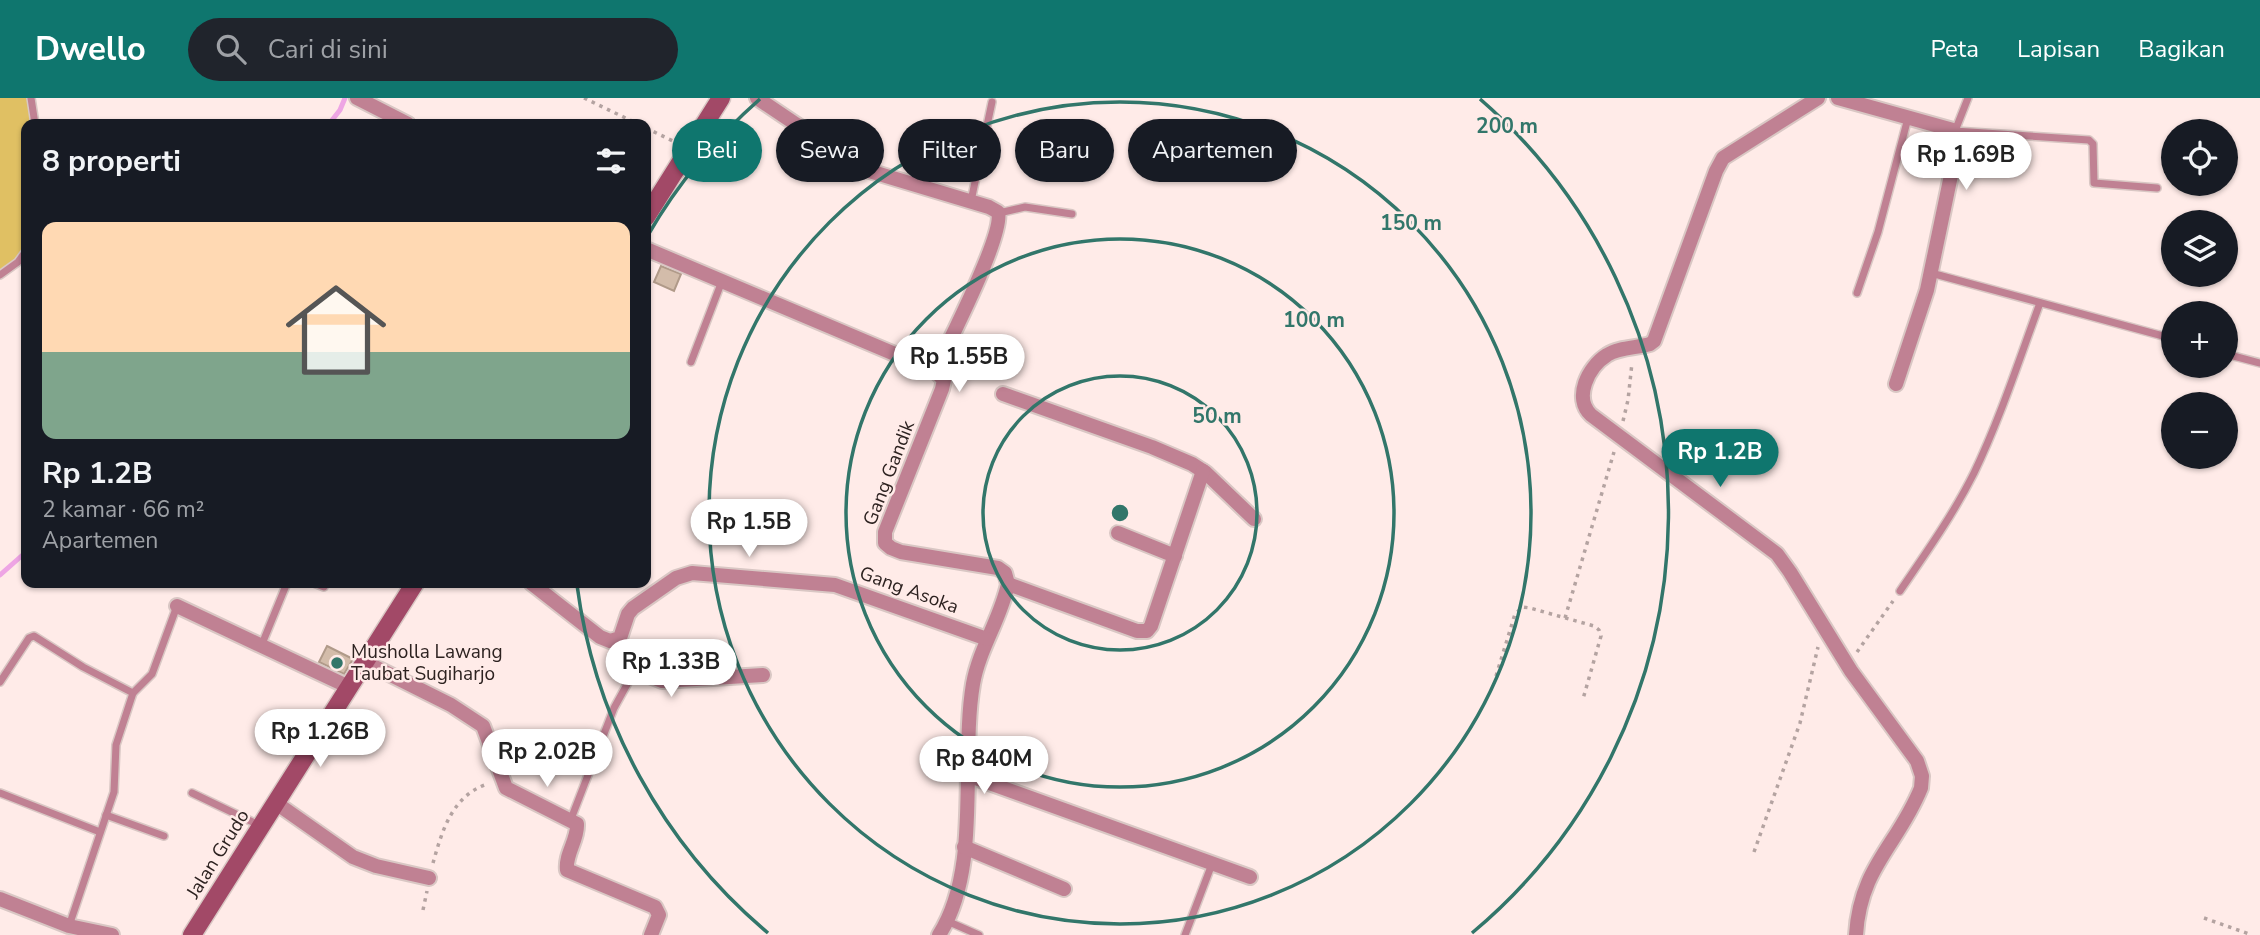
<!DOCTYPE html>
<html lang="id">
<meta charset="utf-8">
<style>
:root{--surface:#171b24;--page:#20242c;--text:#f1f3f6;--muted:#9ea1a6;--line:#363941;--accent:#0f766e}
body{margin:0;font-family:"Nunito Sans",sans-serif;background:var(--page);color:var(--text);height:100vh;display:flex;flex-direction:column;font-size:26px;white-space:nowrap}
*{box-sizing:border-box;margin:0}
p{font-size:23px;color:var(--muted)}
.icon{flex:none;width:38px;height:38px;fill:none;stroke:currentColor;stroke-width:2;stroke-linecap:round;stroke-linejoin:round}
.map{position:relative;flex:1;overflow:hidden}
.sheet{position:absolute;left:21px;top:21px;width:630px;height:469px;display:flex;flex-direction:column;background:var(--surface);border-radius:14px;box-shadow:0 2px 5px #0004}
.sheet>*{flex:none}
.hud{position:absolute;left:672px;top:21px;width:665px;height:63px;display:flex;gap:14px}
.fabs{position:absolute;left:2161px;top:21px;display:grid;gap:14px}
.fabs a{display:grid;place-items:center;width:77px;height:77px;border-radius:50%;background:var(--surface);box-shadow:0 2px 5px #0004;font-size:35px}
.price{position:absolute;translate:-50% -60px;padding:0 16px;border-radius:24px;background:#fff;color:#222;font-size:23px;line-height:46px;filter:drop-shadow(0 2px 4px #0008)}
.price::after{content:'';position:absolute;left:50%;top:42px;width:21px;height:16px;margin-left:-10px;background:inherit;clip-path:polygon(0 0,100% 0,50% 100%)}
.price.on{background:var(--accent);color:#fff}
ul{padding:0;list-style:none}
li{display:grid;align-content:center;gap:14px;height:371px;padding:0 21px}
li+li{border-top:2px solid var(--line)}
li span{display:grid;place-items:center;height:217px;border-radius:14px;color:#555}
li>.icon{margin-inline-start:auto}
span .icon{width:126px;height:126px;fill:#fffc;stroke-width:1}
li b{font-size:30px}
h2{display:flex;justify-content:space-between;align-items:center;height:84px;padding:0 21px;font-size:30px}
.tag{padding:0 24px;border-radius:32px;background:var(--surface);box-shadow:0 2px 5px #0004;font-size:24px;line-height:63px}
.tag.on{background:var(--accent);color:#fff}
header{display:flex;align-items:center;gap:42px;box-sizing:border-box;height:98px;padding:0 35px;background:var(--accent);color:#fff}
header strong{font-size:33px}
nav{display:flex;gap:38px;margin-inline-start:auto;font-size:24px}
.search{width:490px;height:63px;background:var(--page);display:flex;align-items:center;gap:18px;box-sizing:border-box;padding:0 24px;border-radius:38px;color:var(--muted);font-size:26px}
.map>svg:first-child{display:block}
.green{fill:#e0c063}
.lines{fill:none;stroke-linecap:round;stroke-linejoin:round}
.stream{stroke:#eea5e4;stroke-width:5}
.building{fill:#d3bcaa;stroke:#b09a89;stroke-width:2}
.lane-casing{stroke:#d9c7c4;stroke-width:10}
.street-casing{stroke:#d9c7c4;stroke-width:18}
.secondary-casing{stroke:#d9c7c4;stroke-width:21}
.path{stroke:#b4a3a1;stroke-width:3.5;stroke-dasharray:3.5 5;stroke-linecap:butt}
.lane{stroke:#c08193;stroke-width:7}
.street{stroke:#c08193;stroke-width:14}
.secondary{stroke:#a24967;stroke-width:18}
.ring{fill:none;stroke:#32766a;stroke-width:3.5}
.poi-dot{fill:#32766a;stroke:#ffebe8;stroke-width:2.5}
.labels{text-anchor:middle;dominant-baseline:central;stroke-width:5;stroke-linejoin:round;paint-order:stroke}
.street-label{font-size:19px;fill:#2d2220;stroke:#ffebe8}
.poi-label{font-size:19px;fill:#2d2220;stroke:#ffebe8;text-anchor:start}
.centre{fill:#32766a;stroke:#ffebe8;stroke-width:3.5}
.ring-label{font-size:21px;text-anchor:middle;font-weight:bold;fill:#32766a;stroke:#ffebe8;stroke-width:5;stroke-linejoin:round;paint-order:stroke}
</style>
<header>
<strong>Dwello</strong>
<div class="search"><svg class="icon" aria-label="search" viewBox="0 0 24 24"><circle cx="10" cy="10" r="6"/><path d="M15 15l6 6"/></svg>Cari di sini</div>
<nav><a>Peta</a><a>Lapisan</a><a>Bagikan</a></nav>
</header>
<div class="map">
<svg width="2260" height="837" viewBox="0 0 2260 837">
<rect width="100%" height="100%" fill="#ffebe8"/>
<polygon class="green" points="0,0 31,0 35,26 26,26 26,153 0,177"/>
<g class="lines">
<g class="stream">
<polyline points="329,26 340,12 345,0"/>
<polyline points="0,477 26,454"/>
</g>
</g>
<g class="building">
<polygon points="661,168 681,176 674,193 654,184"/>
<polygon points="327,548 353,561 344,576 319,564"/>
</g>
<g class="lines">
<defs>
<g id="lane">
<polyline points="31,0 35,26"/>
<polyline points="1968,0 1955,33 2089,42 2093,46 2094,85 2157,90"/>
<polyline points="971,103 992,4"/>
<polyline points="999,115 1025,109 1072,116"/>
<polyline points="1931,175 2174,241"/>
<polyline points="0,177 18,164 26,153"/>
<polyline points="1857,195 1878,134 1908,20"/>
<polyline points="2226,256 2260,265"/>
<polyline points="691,264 722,183"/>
<polyline points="314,485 324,489"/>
<path d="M1900,493C1926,455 1953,417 1974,375C2000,321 2019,262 2040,205"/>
<polyline points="262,546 287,485"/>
<polyline points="0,584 29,540 34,538 83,569 133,595"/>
<polyline points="0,695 100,734"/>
<polyline points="192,695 261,728"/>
<polyline points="106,717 164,738"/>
<polyline points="571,721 614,610 635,572"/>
<polyline points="947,823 979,837"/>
<polyline points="69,828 114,694 116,647 133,595 152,576 177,508"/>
<polyline points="1185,837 1212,766"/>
</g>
<g id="street">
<polyline points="357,0 408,26"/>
<path d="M757,0L806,33L846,66L989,109L998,114C1005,135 947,248 935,273"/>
<path d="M1818,0L1723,60L1716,73L1654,243L1650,246C1637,250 1619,249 1607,257C1588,269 1573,300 1591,317L1777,456L1790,474L1851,573L1917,663L1922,678L1921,690C1898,747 1860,769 1856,837"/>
<polyline points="1838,0 1953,32 1959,39 1927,192 1896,286"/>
<path d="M646,151L935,273L944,282L942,291L885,434V445L891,450L901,454L998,470L1005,475L1008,486C1001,520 979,551 973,586C960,663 982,770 939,837"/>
<polyline points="1003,296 1152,349 1192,366 1206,375 1254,421"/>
<polyline points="1118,435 1175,458"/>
<polyline points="531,485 600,539 610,543 620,540 628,516 633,510 676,480 692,475 835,487 987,541"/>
<polyline points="1008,486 1137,533 1147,533 1151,528 1203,373"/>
<polyline points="177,508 349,589"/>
<polyline points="616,542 632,571 662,583 763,577"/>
<path d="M365,564L451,607L483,628L506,690L577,726C578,742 565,756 567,772L655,809L659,817L651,837"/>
<polyline points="967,677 1250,779"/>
<polyline points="276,705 353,759 376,768 429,780"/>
<polyline points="964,749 1064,791"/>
<polyline points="0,801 69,828 112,837"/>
</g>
<g id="secondary">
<polyline points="646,119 721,0"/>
<polyline points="192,837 415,485"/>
</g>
</defs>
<use href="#lane" class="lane-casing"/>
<use href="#street" class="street-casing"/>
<use href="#secondary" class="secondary-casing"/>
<g class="path">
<polyline points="584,0 638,26"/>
<polyline points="646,30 675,44"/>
<polyline points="1623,323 1628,302 1632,265"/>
<polyline points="1565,520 1614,354"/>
<polyline points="1857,554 1893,503"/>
<polyline points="1496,578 1515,516 1523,509 1530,510 1594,528 1599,532 1601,538 1583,601"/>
<polyline points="1754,754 1800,625 1818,549"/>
<path d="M433,765C442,733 452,698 487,686"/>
<polyline points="423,812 427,793"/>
<polyline points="2204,820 2252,837"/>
</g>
<use href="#lane" class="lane"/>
<use href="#street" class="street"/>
<use href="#secondary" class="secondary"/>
</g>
<g class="ring">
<circle cx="1120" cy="415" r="137"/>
<circle cx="1120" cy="415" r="274"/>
<circle cx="1120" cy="415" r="411"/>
<path d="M768 835A548 548 0 0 1 577 487M648 137A548 548 0 0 1 760 1M1480 1A548 548 0 0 1 1472 835"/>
</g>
<circle class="poi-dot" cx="337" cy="565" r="7"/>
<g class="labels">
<g class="street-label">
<text transform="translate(889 375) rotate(-69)">Gang Gandik</text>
<text transform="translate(909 492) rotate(20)">Gang Asoka</text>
<text transform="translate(218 756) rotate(-58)">Jalan Grudo</text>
</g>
<g class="poi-label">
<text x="351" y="554">Musholla Lawang<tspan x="351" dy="22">Taubat Sugiharjo</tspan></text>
</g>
</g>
<circle cx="1120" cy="415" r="10" class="centre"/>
<g class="ring-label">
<text x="1507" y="35">200 m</text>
<text x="1411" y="132">150 m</text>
<text x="1314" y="229">100 m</text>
<text x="1217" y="325">50 m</text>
</g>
</svg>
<div class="fabs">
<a><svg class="icon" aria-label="locate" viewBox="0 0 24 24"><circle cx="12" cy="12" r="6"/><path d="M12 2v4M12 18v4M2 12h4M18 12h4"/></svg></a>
<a><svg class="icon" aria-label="layers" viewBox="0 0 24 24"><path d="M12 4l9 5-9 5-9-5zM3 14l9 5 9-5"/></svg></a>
<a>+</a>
<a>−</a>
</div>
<b class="price" style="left:1966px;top:94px">Rp 1.69B</b>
<b class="price" style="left:959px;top:296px">Rp 1.55B</b>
<b class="price on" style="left:1720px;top:391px">Rp 1.2B</b>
<b class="price" style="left:749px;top:461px">Rp 1.5B</b>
<b class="price" style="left:671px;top:601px">Rp 1.33B</b>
<b class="price" style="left:320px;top:671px">Rp 1.26B</b>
<b class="price" style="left:547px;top:691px">Rp 2.02B</b>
<b class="price" style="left:984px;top:698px">Rp 840M</b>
<div class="hud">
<a class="tag on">Beli</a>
<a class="tag">Sewa</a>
<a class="tag">Filter</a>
<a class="tag">Baru</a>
<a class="tag">Apartemen</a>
</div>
<section class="sheet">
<h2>8 properti<svg class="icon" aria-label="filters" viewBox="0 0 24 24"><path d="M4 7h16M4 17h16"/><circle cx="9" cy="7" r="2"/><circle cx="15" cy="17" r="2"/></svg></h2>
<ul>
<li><span style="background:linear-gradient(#ffd9b3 60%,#7fa58c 0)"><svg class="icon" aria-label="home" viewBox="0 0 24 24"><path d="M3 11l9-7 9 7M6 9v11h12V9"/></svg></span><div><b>Rp 1.2B</b><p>2 kamar · 66 m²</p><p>Apartemen</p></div></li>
</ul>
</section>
</div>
